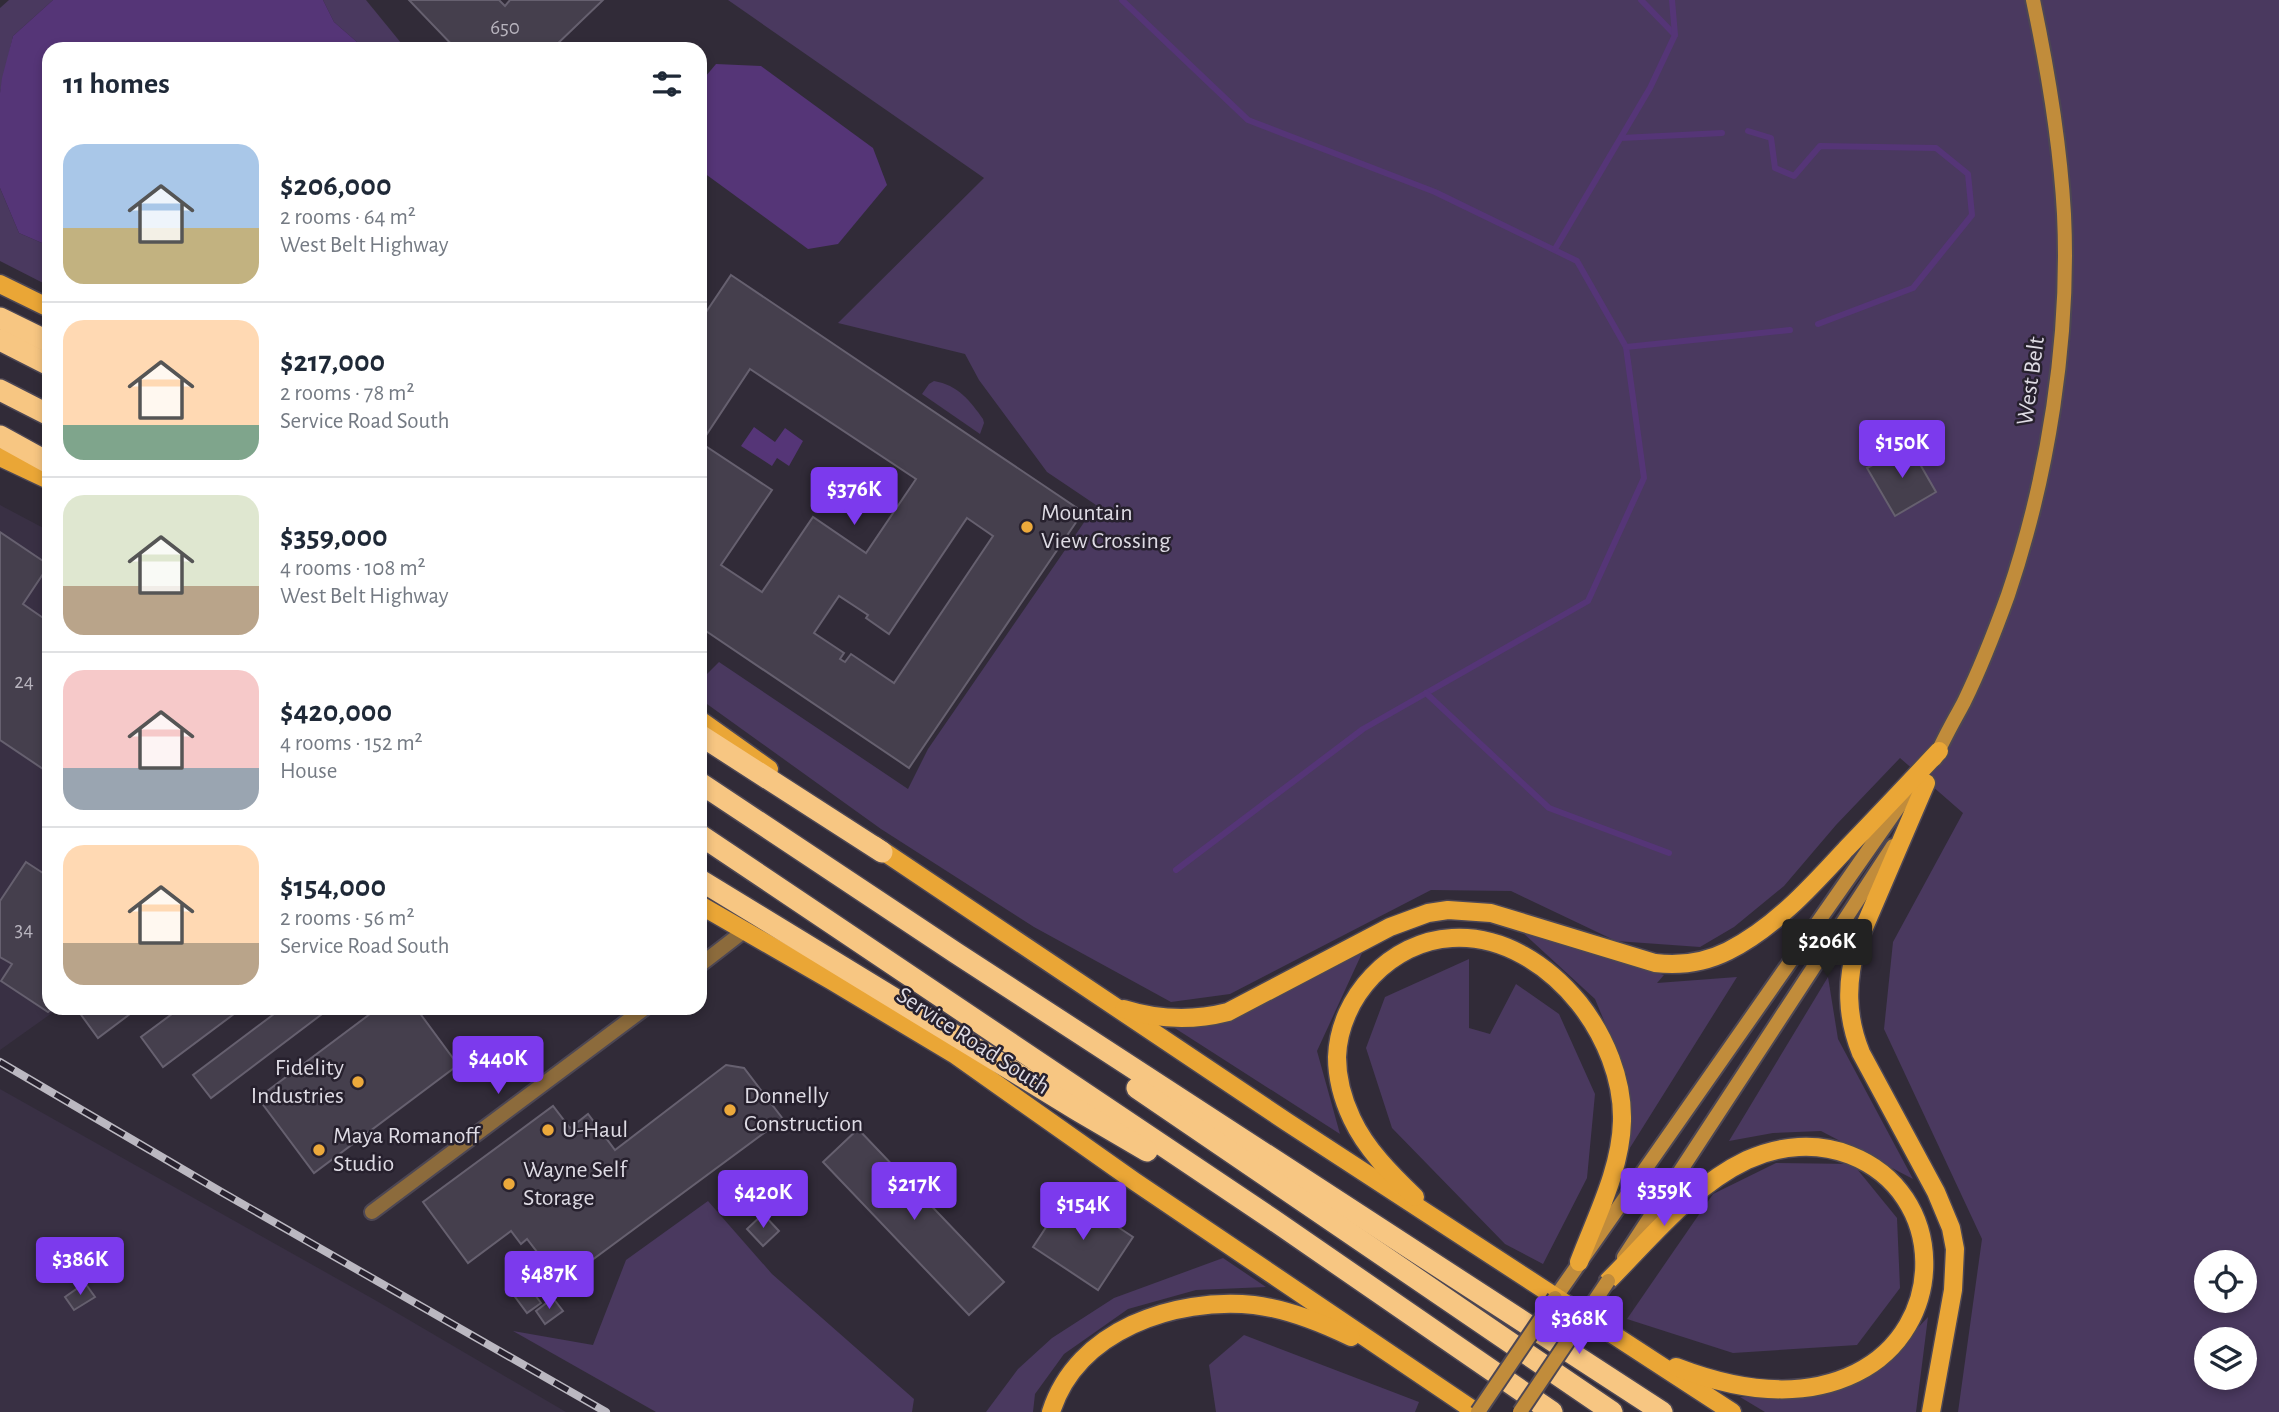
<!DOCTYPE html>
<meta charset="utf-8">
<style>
:root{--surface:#fff;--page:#f2f2f3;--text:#1f2937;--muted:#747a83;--line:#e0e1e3;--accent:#7c3aed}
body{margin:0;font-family:"Alegreya Sans",sans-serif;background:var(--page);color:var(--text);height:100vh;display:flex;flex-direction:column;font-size:26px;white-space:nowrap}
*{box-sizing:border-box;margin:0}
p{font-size:23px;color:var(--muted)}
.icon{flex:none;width:38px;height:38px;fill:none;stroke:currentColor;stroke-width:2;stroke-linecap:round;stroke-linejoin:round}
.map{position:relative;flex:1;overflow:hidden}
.sheet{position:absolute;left:42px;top:42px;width:665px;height:973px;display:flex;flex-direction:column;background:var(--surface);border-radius:21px;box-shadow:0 4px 10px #0003}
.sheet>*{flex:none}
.buttons{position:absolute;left:2194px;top:1250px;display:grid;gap:14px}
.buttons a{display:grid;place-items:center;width:63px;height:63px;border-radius:50%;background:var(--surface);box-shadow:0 4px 10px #0003;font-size:35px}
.price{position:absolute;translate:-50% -60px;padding:0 16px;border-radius:7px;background:var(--accent);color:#fff;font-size:23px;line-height:46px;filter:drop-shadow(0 2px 4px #0008)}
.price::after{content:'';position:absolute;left:50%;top:42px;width:21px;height:16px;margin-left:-10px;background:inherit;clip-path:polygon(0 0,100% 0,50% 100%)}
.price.on{background:#222;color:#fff}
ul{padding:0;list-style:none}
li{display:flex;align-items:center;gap:21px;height:175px;padding:0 21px}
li+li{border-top:2px solid var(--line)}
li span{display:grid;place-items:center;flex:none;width:196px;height:140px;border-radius:21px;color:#555}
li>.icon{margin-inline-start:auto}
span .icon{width:84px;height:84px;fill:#fffc;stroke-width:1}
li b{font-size:30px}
h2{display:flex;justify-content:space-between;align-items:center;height:84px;padding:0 21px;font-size:30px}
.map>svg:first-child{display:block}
.built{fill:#393044}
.green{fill:#4a395f;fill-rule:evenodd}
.water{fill:#553577}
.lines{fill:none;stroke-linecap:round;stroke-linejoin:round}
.stream{stroke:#553577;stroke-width:6}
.building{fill:#453f4d;stroke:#66606f;stroke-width:2;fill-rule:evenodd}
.street-casing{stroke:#4d4754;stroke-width:18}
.secondary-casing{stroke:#4d4754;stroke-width:18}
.primary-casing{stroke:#4d4754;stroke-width:21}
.highway-casing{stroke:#4d4754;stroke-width:24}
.street{stroke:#8c6b3c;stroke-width:14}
.secondary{stroke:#c18c3b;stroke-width:14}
.primary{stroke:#eaa636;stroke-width:18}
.highway{stroke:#f7c682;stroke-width:21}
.rail-casing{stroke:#bbb8c1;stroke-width:8}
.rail{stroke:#27212e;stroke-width:5;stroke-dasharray:16;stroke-linecap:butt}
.secondary-bridge-casing{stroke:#4d4754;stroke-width:18;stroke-linecap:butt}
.secondary-bridge{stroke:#c18c3b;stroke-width:14}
.poi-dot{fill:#eca93b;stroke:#27212e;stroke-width:2.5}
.labels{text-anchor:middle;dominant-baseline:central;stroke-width:5;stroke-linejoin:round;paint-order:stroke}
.number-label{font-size:21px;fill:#b8b4be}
.street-label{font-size:24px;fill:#dedbe4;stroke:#27212e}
.poi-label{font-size:24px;fill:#dedbe4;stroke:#27212e;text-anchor:start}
</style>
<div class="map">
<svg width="2279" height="1412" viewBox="0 0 2279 1412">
<rect width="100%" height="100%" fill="#312b38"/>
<g class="built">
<polygon points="0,505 49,531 49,1008 59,1008 0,1050"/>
<polygon points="0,1089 375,1300 566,1412 0,1412"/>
</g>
<g class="green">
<polygon points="9,0 53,0 13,36 0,93 0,8"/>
<polygon points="323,0 366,0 406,49 365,49 334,22"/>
<path d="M728,0H2279V1412H1958L1982,1239L1884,1029L1893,942L1963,813L1900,758L1836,825L1784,886L1734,927L1700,947L1616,941L1511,891L1431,890L1230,994L1171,1002L1034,927L881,829L700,699V681L719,662L908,789L928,749L1096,505L1047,472L979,380L965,354L838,323L984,178ZM2207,1262H2245V1300H2207ZM2207,1339H2245V1377H2207Z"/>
<polygon points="0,188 19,233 49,246 49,286 0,261"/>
<path d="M934,381C958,385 970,401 983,419L984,423L980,434L922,394L929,384Z"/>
<polygon points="1521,931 1664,975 1657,983 1737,977 1628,1151 1627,1076 1595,999"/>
<polygon points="1363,951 1317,1051 1340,1134 1170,1025 1221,1024"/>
<polygon points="1469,959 1469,1028 1490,1034 1516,984 1559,1014 1595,1094 1587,1178 1543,1264 1505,1244 1392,1128 1366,1048 1385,997"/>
<polygon points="1828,977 1838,1039 1913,1179 1821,1131 1773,1133 1729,1141"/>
<polygon points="1776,1163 1853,1164 1897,1218 1900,1288 1857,1345 1733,1353 1627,1319 1713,1194"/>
<polygon points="708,1201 772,1274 914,1399 912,1412 656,1412 513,1331 593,1345 626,1260"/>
<polygon points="1223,1258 1266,1287 1196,1290 1128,1309 1064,1354 1035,1394 1033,1412 986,1412 1018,1369 1052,1338 1114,1298"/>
<polygon points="1928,1317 1916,1412 1765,1412 1740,1397 1828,1392 1877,1371"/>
<polygon points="1244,1335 1419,1402 1415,1412 1216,1412 1209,1365"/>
</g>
<g class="water">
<polygon points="53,0 323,0 334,22 365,49 49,49 49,246 19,233 0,188 0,93 2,78 13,36"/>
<polygon points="716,64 761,66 873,148 887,185 838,244 808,249 700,170 700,83"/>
<polygon points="754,427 775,442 785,428 803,441 789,466 777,458 772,466 741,446"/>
</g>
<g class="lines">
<g class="stream">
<polyline points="1122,0 1248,120 1435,192 1577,261 1626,347 1644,478 1588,601 1363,729 1176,870"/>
<polyline points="1641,0 1675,35"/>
<polyline points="1748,131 1771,138 1775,168 1794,176 1820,146 1936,148 1968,174 1972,215 1913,288 1818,324"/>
<polyline points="1621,138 1722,133"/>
<polyline points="1555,249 1650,88 1675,35 1672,0"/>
<polyline points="1626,347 1790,330"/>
<polyline points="1426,693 1549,808 1669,853"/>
</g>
</g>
<g class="building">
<polygon points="409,0 499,0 505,6 510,0 603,0 552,49 456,49"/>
<path d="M731,275L1083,512L909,768L700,627V321ZM750,369L916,479L866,553L813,517L762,592L721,565L772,490L701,443ZM967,518L993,536L894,683L851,654L845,662L840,659L844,653L814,633L839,596L868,615L866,618L889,634Z"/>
<polygon points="1909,445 1936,492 1895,516 1867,468"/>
<polygon points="0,532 49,565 23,604 49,622 49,773 0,740"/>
<polygon points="26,862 49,877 49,1008 53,1008 48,1012 1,981 12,964 0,957 0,901"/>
<polygon points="84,1008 138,1008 98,1038 79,1012"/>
<polygon points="180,1008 242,1008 163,1067 141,1037"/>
<polygon points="282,1008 330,1008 211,1098 193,1075"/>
<polygon points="378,1008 416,1008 458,1065 314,1173 258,1098"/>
<polygon points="726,1065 744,1068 783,1119 561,1283 527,1239 521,1244 511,1231 468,1263 423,1202 553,1106 570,1128 588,1114 615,1150"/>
<polygon points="858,1129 1004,1282 969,1315 823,1162"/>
<polygon points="1068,1194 1133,1237 1098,1290 1033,1247"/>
<polygon points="763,1214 779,1231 763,1246 747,1229"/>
<polygon points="524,1280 541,1303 527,1313 510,1290"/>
<polygon points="85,1283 95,1297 74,1310 65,1297"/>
<polygon points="553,1298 563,1311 545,1324 536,1311"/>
</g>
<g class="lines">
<defs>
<g id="street">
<polyline points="700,965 744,931"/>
<polyline points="372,1212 645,1008"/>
</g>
<g id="secondary">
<path d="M1935,759C1943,739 1954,721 1964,702C1981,667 1995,631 2008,595C2048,477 2070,339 2064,214C2060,142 2048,71 2033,0"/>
<polyline points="1624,1257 1893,846"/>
<polyline points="1555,1298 1911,789"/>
</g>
<g id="primary">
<polyline points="0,284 49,308"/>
<polyline points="0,457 49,480"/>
<polyline points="700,720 769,769"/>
<path d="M1926,783L1857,944C1846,982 1846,1016 1861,1053L1936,1192L1951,1228L1955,1249L1953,1290L1931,1412"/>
<polyline points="874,845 1287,1122 1732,1412"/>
<polyline points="700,905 832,981 954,1054 1134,1181 1476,1412"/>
<path d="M1124,1009C1159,1020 1193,1021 1228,1012L1390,927L1428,913L1448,910L1491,913L1655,963C1680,966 1704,963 1728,951C1774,928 1811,887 1846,849C1877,817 1908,784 1939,751"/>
<path d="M1415,1197C1391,1174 1366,1149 1352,1119C1343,1100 1337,1078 1337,1057C1339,997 1391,941 1452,938C1503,935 1548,965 1579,1003C1605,1036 1623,1079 1622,1121C1621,1169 1596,1217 1579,1262"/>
<path d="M1608,1281C1650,1239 1692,1186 1747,1160C1780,1145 1817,1142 1850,1155C1948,1193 1948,1328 1856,1373C1799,1401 1733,1389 1676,1367"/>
<path d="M1051,1412C1077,1330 1174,1297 1254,1305C1287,1309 1320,1322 1351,1337"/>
</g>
<g id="highway">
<polyline points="0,318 49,342"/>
<polyline points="0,340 49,365"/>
<polyline points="0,390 49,415"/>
<polyline points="0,436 49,463"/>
<polyline points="700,735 882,852"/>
<polyline points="700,783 956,953 1662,1412"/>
<polyline points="700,835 1272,1219 1552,1412"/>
<polyline points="700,880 1077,1110 1147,1151"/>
<polyline points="1137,1088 1612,1412"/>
</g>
</defs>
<use href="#street" class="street-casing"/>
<use href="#secondary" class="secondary-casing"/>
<use href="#primary" class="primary-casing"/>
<use href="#highway" class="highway-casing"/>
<use href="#street" class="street"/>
<use href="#secondary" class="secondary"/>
<use href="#primary" class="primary"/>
<use href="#highway" class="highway"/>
<defs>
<polyline id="rail" points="0,1062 218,1190 606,1412"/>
</defs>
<use href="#rail" class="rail-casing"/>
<use href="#rail" class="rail"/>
<defs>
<g id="secondary-bridge">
<polyline points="1478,1412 1555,1298"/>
<polyline points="1520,1412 1608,1281"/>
</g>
</defs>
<use href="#secondary-bridge" class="secondary-bridge-casing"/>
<use href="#secondary-bridge" class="secondary-bridge"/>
</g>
<g class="poi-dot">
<circle cx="1027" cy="527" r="7"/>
<circle cx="358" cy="1082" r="7"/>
<circle cx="730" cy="1110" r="7"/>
<circle cx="548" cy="1130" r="7"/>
<circle cx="319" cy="1150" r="7"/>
<circle cx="509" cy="1184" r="7"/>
</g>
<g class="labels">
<g class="number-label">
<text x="505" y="27">650</text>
<text x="24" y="681">24</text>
<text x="24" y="929">34</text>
</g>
<g class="street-label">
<text transform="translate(2031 381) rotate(-82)">West Belt</text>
<text transform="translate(973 1041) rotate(33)">Service Road South</text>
</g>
<g class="poi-label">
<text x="1041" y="513">Mountain<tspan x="1041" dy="28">View Crossing</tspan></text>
<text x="344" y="1068" text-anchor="end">Fidelity<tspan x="344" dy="28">Industries</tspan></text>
<text x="744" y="1096">Donnelly<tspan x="744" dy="28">Construction</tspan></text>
<text x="562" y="1130">U-Haul</text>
<text x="333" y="1136">Maya Romanoff<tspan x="333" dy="28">Studio</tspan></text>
<text x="523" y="1170">Wayne Self<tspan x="523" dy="28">Storage</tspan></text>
</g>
</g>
</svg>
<div class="buttons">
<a><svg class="icon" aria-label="locate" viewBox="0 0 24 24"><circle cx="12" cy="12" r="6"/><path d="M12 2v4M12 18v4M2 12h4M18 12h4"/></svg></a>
<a><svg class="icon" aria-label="layers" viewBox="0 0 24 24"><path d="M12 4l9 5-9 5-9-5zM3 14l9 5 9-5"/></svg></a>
</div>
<b class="price" style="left:1902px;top:480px">$150K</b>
<b class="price" style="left:854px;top:527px">$376K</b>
<b class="price on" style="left:1827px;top:979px">$206K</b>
<b class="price" style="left:498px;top:1096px">$440K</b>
<b class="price" style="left:914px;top:1222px">$217K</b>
<b class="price" style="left:1664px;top:1228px">$359K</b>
<b class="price" style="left:763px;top:1230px">$420K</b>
<b class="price" style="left:1083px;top:1242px">$154K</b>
<b class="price" style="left:80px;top:1297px">$386K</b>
<b class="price" style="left:549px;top:1311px">$487K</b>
<b class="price" style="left:1579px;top:1356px">$368K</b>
<section class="sheet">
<h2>11 homes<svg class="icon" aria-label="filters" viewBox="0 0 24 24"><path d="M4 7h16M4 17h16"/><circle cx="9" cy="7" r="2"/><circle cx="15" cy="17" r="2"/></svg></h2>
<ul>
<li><span style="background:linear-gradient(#a9c7e8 60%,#c2b280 0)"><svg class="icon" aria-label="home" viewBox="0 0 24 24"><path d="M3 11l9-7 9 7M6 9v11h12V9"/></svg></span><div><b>$206,000</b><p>2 rooms · 64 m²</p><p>West Belt Highway</p></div></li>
<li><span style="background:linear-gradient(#ffd9b3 75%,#7fa58c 0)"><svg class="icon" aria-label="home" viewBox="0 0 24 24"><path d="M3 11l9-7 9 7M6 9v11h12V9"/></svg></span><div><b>$217,000</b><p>2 rooms · 78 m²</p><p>Service Road South</p></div></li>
<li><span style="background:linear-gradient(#dfe7d0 65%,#b9a48a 0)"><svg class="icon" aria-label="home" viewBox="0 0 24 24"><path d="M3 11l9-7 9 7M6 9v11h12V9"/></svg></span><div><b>$359,000</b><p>4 rooms · 108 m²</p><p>West Belt Highway</p></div></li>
<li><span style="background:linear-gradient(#f6c9c9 70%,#9aa5b1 0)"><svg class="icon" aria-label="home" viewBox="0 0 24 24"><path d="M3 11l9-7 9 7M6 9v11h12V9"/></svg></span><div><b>$420,000</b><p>4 rooms · 152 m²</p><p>House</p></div></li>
<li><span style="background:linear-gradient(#ffd9b3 70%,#b9a48a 0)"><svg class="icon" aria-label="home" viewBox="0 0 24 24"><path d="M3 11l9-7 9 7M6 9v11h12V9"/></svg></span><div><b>$154,000</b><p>2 rooms · 56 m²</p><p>Service Road South</p></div></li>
</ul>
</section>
</div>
